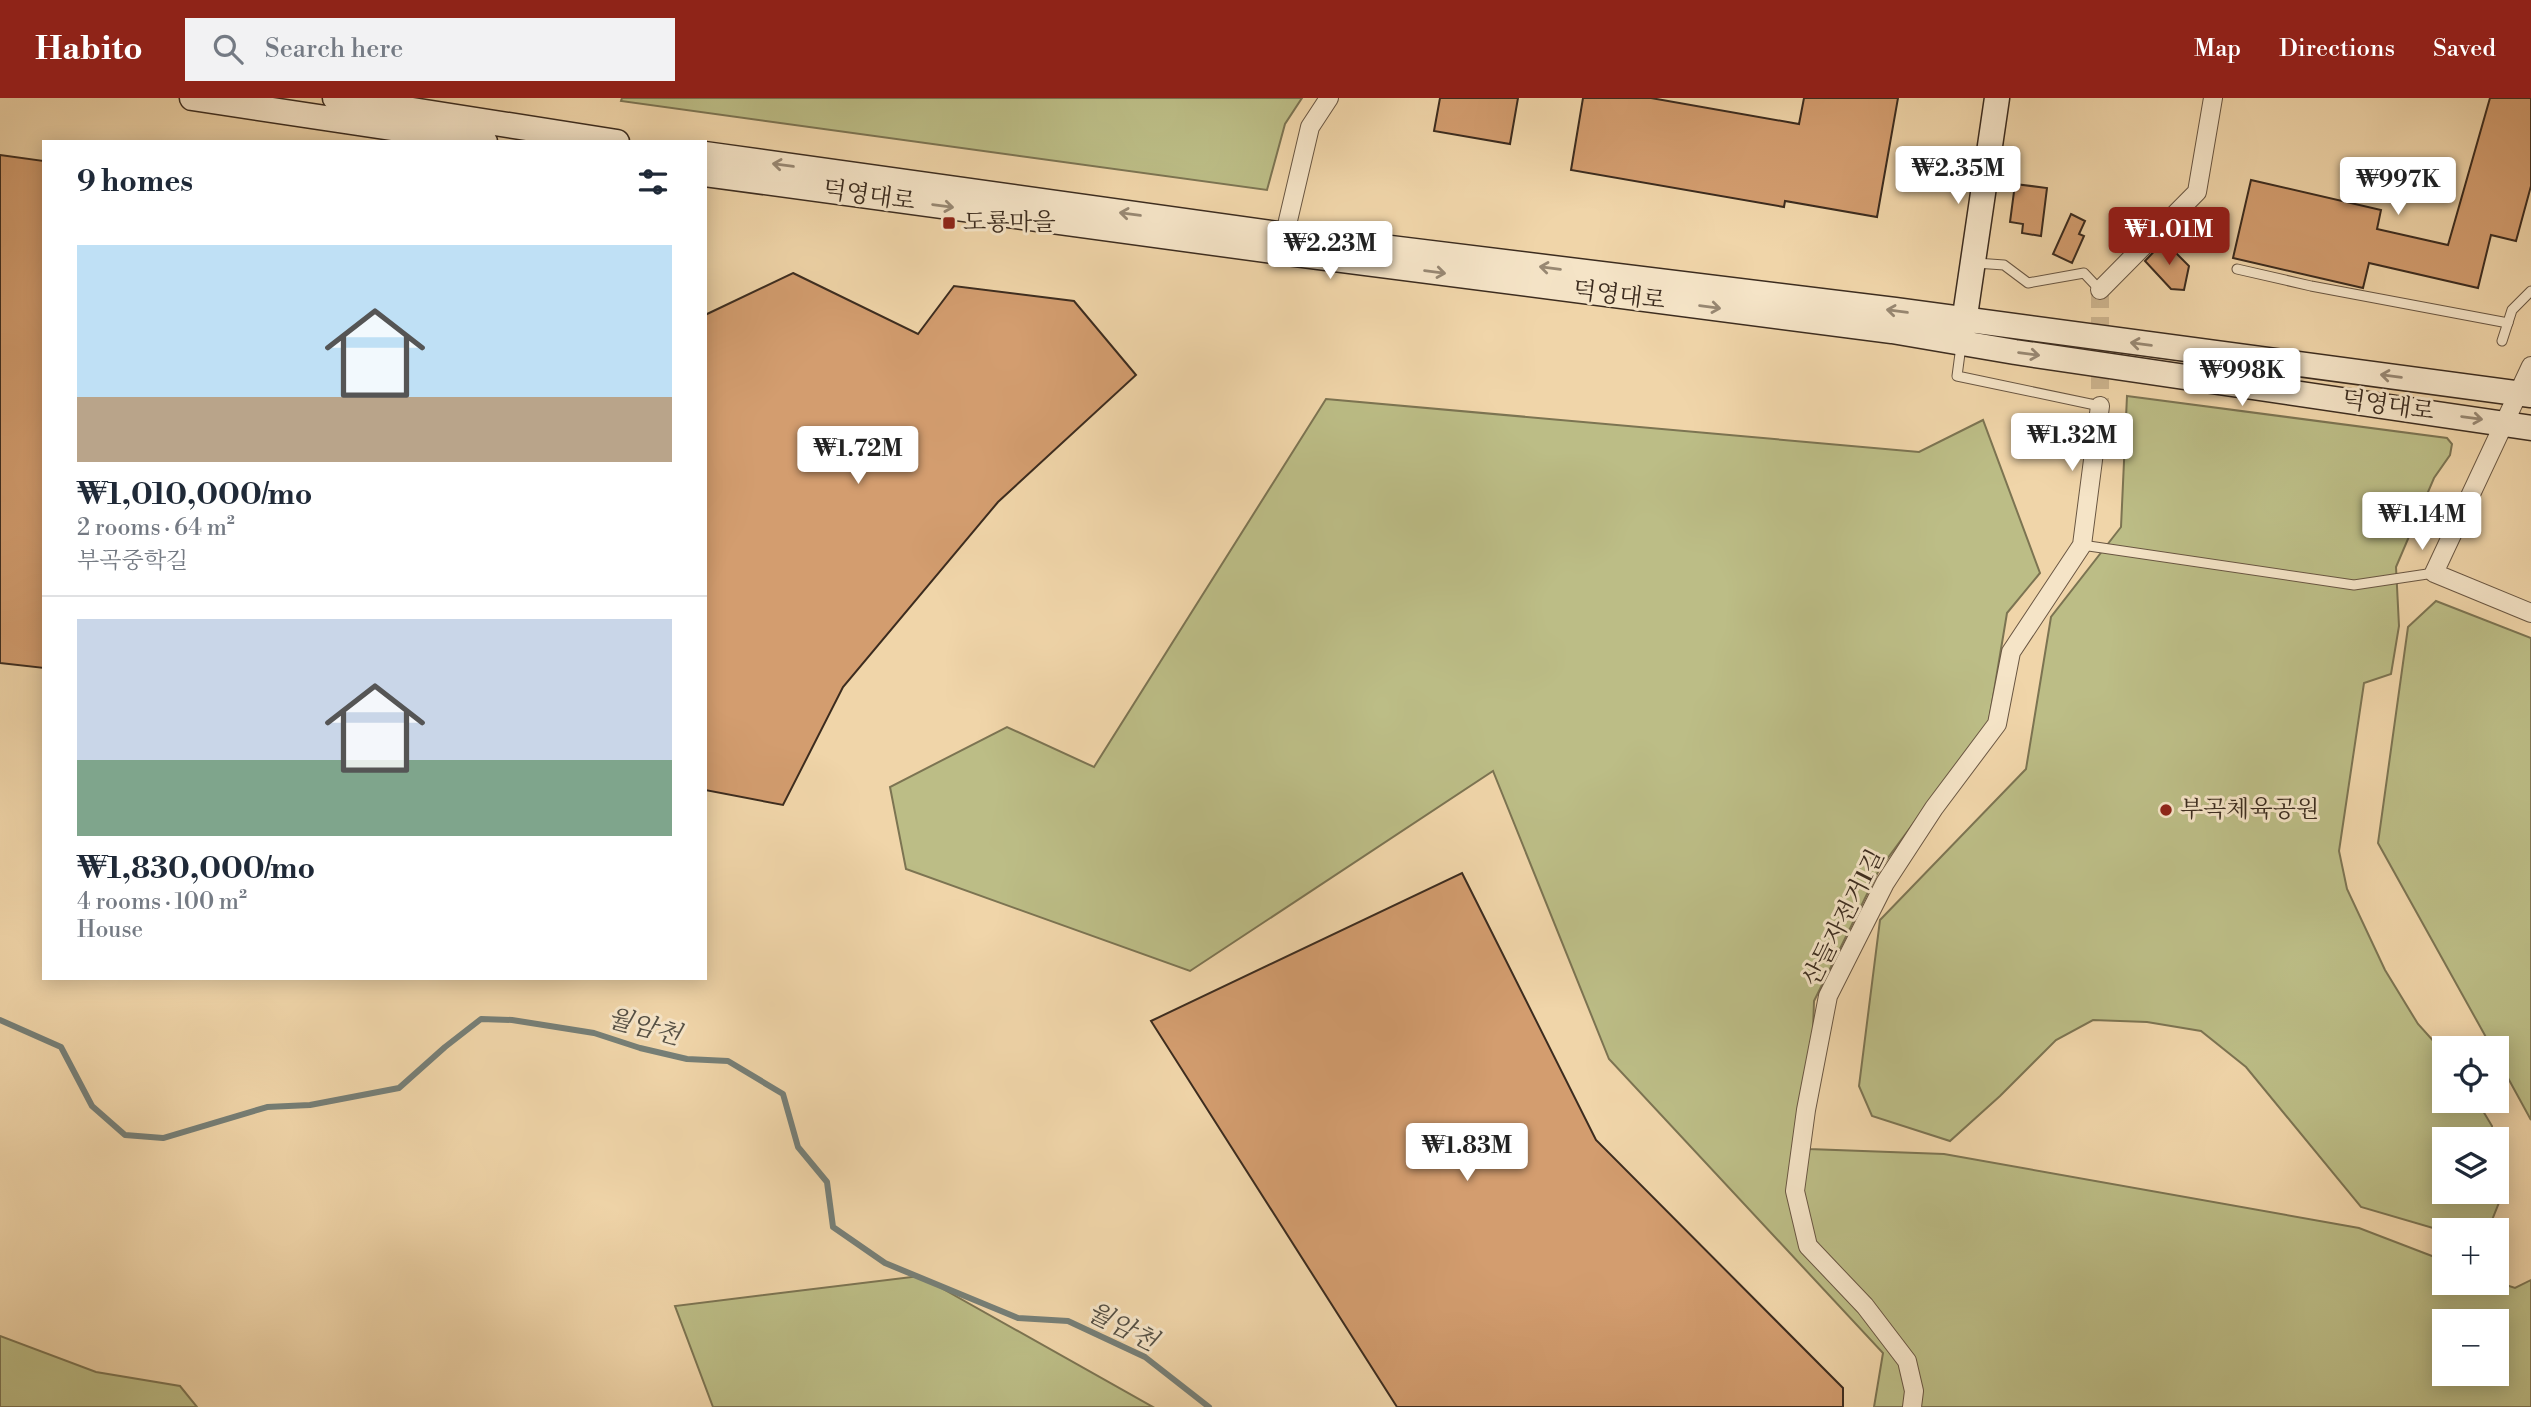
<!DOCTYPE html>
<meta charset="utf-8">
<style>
:root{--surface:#fff;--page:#f2f2f3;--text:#1f2937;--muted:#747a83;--line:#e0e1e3;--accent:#8f2418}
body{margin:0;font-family:"Libre Bodoni","Noto Serif KR",serif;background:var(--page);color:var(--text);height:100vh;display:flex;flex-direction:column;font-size:26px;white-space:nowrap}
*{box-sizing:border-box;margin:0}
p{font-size:23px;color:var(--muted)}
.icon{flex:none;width:38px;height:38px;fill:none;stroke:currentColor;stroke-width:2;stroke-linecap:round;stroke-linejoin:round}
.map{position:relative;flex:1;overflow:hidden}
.sheet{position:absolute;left:42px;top:42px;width:665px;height:840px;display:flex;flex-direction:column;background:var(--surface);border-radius:0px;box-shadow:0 4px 18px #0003}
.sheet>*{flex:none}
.tools{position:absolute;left:2432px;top:938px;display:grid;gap:14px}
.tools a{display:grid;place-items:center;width:77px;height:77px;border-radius:0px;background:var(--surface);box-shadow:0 4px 18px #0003;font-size:35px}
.price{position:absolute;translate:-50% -60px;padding:0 16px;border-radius:7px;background:#fff;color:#222;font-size:23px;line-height:46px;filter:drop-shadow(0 2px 4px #0008)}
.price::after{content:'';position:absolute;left:50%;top:42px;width:21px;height:16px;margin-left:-10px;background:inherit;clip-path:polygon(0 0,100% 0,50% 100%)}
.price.selected{background:var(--accent);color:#fff}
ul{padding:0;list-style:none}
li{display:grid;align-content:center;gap:14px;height:371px;padding:0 35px}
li+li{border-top:2px solid var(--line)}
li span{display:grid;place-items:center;height:217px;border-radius:0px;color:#555}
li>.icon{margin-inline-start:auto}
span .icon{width:126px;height:126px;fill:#fffc;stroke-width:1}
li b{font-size:30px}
h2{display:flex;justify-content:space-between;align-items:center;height:84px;padding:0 35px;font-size:30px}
header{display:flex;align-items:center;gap:42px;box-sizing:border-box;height:98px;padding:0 35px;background:var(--accent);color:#fff}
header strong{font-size:33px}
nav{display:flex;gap:38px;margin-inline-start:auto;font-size:24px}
.search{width:490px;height:63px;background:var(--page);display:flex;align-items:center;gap:18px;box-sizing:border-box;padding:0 24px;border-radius:0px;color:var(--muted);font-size:26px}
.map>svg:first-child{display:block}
.green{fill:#bcbd86;stroke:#7c7452;stroke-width:2;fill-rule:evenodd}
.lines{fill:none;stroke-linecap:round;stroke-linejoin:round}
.stream{stroke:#767f77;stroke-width:6}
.building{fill:#d39d6f;stroke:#3c2c1f;stroke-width:2}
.street-tunnel{stroke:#ccb38d;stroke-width:18;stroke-dasharray:18 9;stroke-linecap:butt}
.lane-casing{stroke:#695642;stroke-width:11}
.street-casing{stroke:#695642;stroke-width:20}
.secondary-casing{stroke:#3c2c1f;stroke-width:27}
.lane{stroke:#f5e4c7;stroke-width:9}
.street{stroke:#f5e4c7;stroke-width:18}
.secondary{stroke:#f5e4c7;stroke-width:24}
.oneway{stroke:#988873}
.poi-dot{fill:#8f2418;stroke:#f5e4c7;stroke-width:2.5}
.labels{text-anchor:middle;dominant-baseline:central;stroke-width:6;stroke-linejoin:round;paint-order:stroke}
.street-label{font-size:24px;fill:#3c2c1f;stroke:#f5e4c7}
.poi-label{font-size:24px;fill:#3c2c1f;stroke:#f5e4c7;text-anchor:start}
.water-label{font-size:26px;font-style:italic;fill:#544f44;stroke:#f5e4c7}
</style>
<header>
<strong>Habito</strong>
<div class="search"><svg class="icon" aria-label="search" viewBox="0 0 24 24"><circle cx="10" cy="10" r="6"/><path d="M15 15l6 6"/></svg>Search here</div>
<nav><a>Map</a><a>Directions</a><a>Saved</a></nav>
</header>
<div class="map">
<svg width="2531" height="1309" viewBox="0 0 2531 1309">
<rect width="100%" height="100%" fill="#f0d5a9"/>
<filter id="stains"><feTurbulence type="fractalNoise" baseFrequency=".00286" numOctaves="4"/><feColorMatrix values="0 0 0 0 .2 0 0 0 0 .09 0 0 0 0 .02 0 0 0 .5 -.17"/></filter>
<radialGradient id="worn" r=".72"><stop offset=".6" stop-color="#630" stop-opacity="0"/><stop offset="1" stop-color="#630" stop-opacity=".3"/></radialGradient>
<g class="green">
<polygon points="622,0 1302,0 1285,26 1267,92 621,3"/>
<polygon points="2127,298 2447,340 2452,346 2450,357 2434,380 2396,469 2399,528 2391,576 2364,585 2339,753 2347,791 2385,872 2418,926 2445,956 2445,1003 2477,1003 2492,1028 2493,1041 2445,1041 2445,1094 2497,1094 2497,1077 2500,1102 2488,1132 2433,1130 2361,1109 2246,969 2201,933 2147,924 2093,922 2056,942 2000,998 1950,1043 1872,1018 1859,988 1880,822 2026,671 2051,519 2121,429"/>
<path d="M1326,301L1919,354L1983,322L2040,475L2007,515L1989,623L1879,772L1814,903L1809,1051L1944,1056L2359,1130L2445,1163V1185L2497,1184L2515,1190L2531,1182V1309H1874L1883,1255L1609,961L1493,673L1190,873L906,771L890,689L1007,629L1094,669ZM2445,1223H2497V1276H2445Z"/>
<polygon points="2436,503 2531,540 2531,1022 2497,960 2497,950 2492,950 2378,745 2408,529"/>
<polygon points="920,1178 1153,1309 713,1309 675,1208"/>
<polygon points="0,1238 96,1274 180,1288 197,1309 0,1309"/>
</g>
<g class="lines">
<polyline class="stream" points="0,922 61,949 92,1008 125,1037 163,1040 267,1009 310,1007 399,990 445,949 481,921 512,922 594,935 640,950 687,961 728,963 783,996 798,1049 827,1084 833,1129 885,1165 1018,1220 1068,1223 1145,1259 1209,1309"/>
</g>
<g class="building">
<polygon points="1440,0 1518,0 1510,46 1434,33"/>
<polygon points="1583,0 1651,0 1799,26 1804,0 1898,0 1877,119 1785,103 1784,109 1571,72"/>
<polygon points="2490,0 2531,0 2531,88 2516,143 2491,137 2478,190 2369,165 2363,190 2233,160 2251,82 2381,112 2377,131 2448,147"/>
<polygon points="0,57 44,63 44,570 0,565"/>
<polygon points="2015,86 2047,90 2041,138 2022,135 2023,126 2010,124"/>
<polygon points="2071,116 2085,123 2079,136 2084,138 2072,165 2053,156"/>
<polygon points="2164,143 2189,168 2184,192 2171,191 2145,163"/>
<polygon points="793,175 918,236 954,188 1074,203 1136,277 998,404 843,589 783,707 705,692 705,217"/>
<polygon points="1462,775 1596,1042 1843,1290 1843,1309 1397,1309 1151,923"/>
</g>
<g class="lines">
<polyline class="street-tunnel" points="2100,192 2100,308"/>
<defs>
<g id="lane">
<polyline points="1976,165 2004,167 2028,185 2084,175 2100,192"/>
<polyline points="2237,171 2311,188 2508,225"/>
<polyline points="2502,243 2512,212 2531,193"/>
<polyline points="1961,248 1957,278 2100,308"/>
<polyline points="2082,447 2354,487 2434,475"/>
</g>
<g id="street">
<polyline points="1282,148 1310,29 1329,0"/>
<polyline points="2100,192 2197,94 2213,0"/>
<polyline points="2531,268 2434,475 2531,515"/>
<polyline points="1912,1309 1914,1293 1907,1263 1865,1208 1808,1148 1795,1093 1806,1012 1828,898 1885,785 1934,710 1997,626 2011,554 2082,447 2100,308"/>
</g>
<g id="secondary">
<polyline points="192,0 485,44"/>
<polyline points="335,0 617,44"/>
<polyline points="705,56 1285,137 1895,212 2531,297"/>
<polyline points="705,76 1280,154 1892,233 2015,254 2531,330"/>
<polyline points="1962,238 1997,0"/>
</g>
</defs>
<use href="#lane" class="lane-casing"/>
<use href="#street" class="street-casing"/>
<use href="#secondary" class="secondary-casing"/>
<use href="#lane" class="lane"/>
<use href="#street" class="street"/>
<use href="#secondary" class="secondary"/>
</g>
<defs><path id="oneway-shaft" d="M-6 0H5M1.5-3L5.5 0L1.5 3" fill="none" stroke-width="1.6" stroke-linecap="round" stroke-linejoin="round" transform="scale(1.75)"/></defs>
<g class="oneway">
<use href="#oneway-shaft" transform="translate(783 67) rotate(-172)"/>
<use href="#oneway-shaft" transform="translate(943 108) rotate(8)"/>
<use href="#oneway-shaft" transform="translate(1130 116) rotate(-172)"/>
<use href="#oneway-shaft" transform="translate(1550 170) rotate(-173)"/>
<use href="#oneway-shaft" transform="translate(1435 174) rotate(7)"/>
<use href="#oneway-shaft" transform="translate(1710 209) rotate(7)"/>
<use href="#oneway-shaft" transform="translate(1897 213) rotate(-172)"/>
<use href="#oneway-shaft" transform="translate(2141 246) rotate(-173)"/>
<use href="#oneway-shaft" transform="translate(2029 256) rotate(8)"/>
<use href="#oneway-shaft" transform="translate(2391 278) rotate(-173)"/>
<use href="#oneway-shaft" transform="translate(2472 320) rotate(8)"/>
</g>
<g class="poi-dot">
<rect x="942" y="118" width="14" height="14" rx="3.5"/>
<circle cx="2166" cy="712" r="7"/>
</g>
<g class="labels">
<g class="street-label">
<text transform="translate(869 98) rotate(8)">덕영대로</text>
<text transform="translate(1619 198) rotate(7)">덕영대로</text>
<text transform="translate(2388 308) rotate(8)">덕영대로</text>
<text transform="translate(1844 820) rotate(-63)">산들자전거1길</text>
</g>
<g class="poi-label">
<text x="963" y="125">도룡마을</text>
<text x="2180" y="712">부곡체육공원</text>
</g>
<g class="water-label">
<text transform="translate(644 929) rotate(15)">월암천</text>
<text transform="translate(1122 1229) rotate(27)">월암천</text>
</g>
</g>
<rect width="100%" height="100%" filter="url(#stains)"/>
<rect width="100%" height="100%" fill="url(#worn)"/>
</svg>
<div class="tools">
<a><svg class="icon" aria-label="locate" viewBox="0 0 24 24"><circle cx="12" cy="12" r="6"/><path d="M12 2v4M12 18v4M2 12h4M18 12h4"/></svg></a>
<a><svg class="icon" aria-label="layers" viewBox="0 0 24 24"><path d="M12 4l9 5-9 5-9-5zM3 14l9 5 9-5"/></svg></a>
<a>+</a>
<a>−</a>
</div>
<b class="price" style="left:1958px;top:108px">₩2.35M</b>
<b class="price" style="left:2398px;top:119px">₩997K</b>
<b class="price selected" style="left:2169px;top:169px">₩1.01M</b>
<b class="price" style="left:1330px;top:183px">₩2.23M</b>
<b class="price" style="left:2242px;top:310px">₩998K</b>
<b class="price" style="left:2072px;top:375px">₩1.32M</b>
<b class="price" style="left:858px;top:388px">₩1.72M</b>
<b class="price" style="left:2422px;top:454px">₩1.14M</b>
<b class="price" style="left:1467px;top:1085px">₩1.83M</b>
<section class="sheet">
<h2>9 homes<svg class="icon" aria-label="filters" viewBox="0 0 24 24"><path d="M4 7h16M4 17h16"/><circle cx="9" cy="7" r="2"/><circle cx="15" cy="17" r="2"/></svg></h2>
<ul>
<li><span style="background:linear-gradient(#bfe0f5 70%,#b9a48a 0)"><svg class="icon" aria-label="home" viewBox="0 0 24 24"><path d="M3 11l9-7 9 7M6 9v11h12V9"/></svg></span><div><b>₩1,010,000/mo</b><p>2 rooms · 64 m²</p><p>부곡중학길</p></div></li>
<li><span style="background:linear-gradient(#c9d6e8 65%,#7fa58c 0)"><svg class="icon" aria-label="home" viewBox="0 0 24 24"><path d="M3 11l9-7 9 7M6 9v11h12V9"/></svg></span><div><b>₩1,830,000/mo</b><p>4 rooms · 100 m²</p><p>House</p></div></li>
</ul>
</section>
</div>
